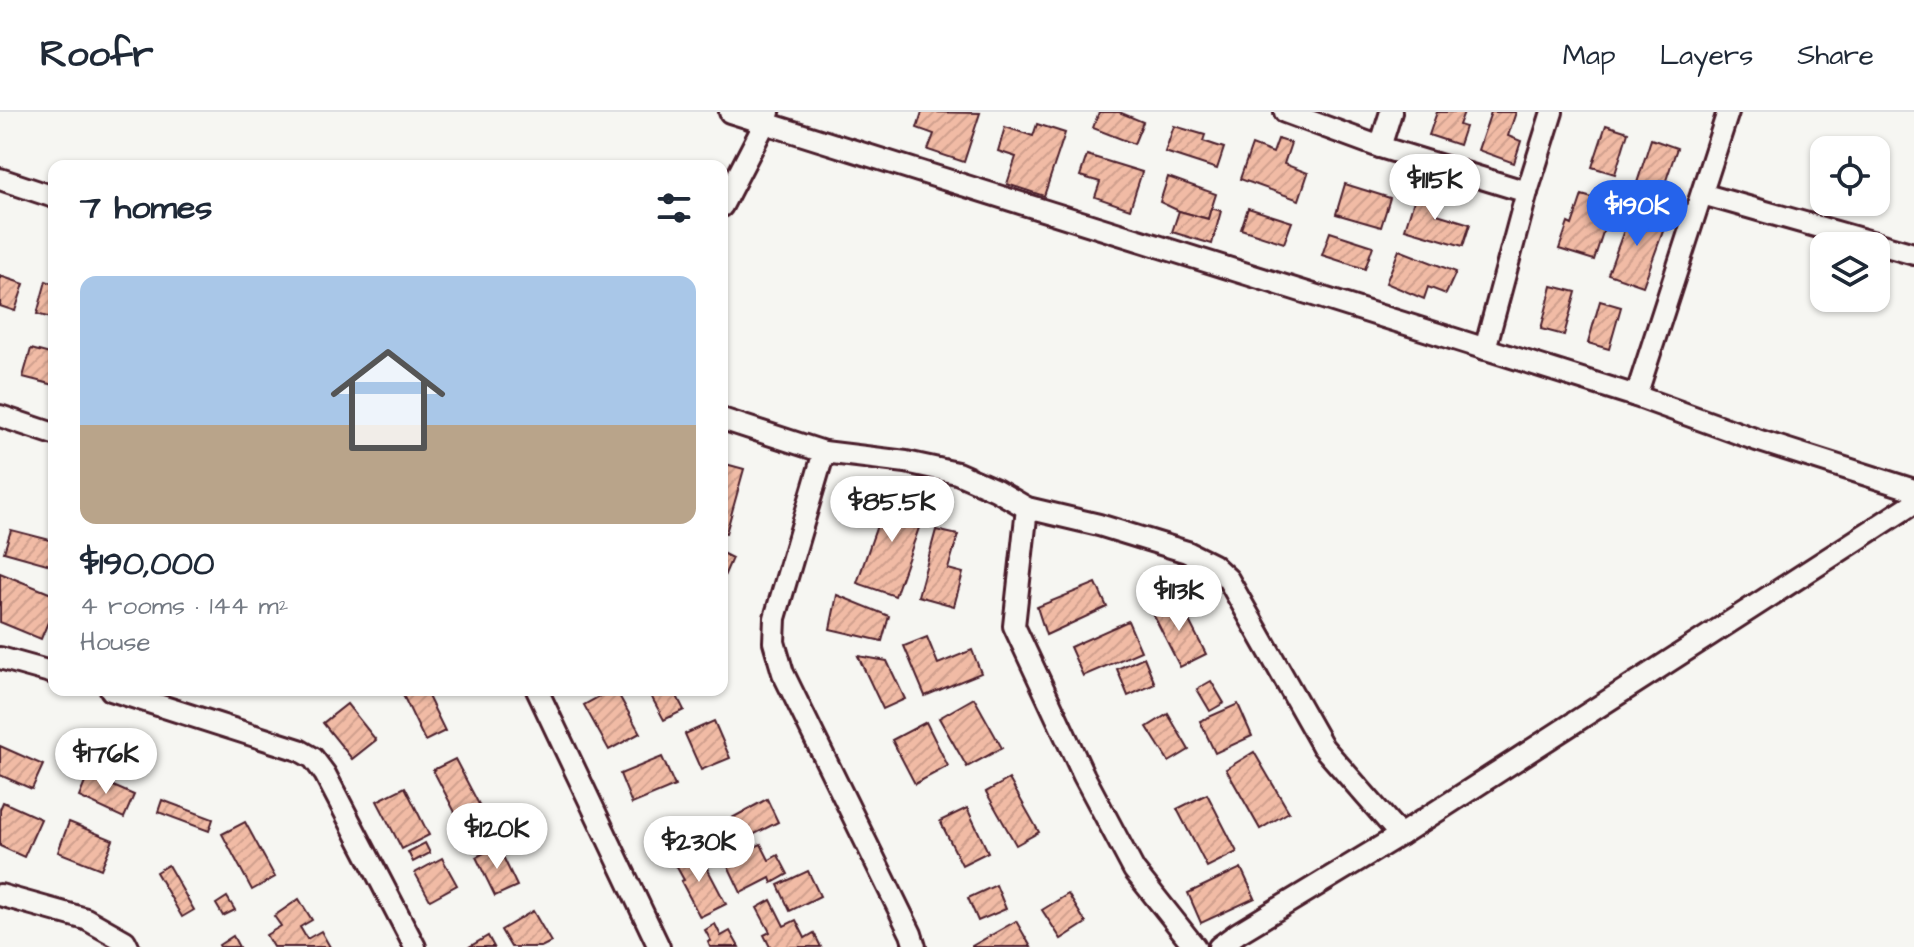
<!DOCTYPE html>
<meta charset="utf-8">
<style>
:root{--surface:#fff;--page:#f6f6f7;--text:#1f2937;--muted:#747a83;--line:#e0e1e3;--accent:#2563eb}
body{margin:0;font-family:"Architects Daughter",sans-serif;background:var(--page);color:var(--text);height:100vh;display:flex;flex-direction:column;font-size:30px;white-space:nowrap}
*{box-sizing:border-box;margin:0}
p{font-size:26px;color:var(--muted)}
.icon{flex:none;width:44px;height:44px;fill:none;stroke:currentColor;stroke-width:2;stroke-linecap:round;stroke-linejoin:round}
.map{position:relative;flex:1;overflow:hidden}
.drawer{position:absolute;left:48px;top:48px;width:680px;height:536px;display:flex;flex-direction:column;background:var(--surface);border-radius:16px;box-shadow:0 2px 6px #0004}
.drawer>*{flex:none}
.controls{position:absolute;left:1810px;top:24px;display:grid;gap:16px}
.controls a{display:grid;place-items:center;width:80px;height:80px;border-radius:16px;background:var(--surface);box-shadow:0 2px 6px #0004;font-size:40px}
.price{position:absolute;translate:-50% -68px;padding:0 18px;border-radius:28px;background:#fff;color:#222;font-size:26px;line-height:52px;filter:drop-shadow(0 2px 4px #0008)}
.price::after{content:'';position:absolute;left:50%;top:48px;width:24px;height:18px;margin-left:-12px;background:inherit;clip-path:polygon(0 0,100% 0,50% 100%)}
.price.active{background:var(--accent);color:#fff}
ul{padding:0;list-style:none}
li{display:grid;align-content:center;gap:16px;height:424px;padding:0 32px}
li span{display:grid;place-items:center;height:248px;border-radius:16px;color:#555}
li>.icon{margin-inline-start:auto}
span .icon{width:144px;height:144px;fill:#fffc;stroke-width:1}
li b{font-size:34px}
h2{display:flex;justify-content:space-between;align-items:center;height:96px;padding:0 32px;font-size:34px}
header{display:flex;align-items:center;gap:48px;box-sizing:border-box;height:112px;padding:0 40px;background:var(--surface);border-bottom:2px solid var(--line)}
header strong{font-size:38px}
nav{display:flex;gap:44px;margin-inline-start:auto;font-size:28px}
.map>svg:first-child{display:block}
.building{fill:url(#building-hatch);stroke:#4a1f2b;stroke-width:2}
.lines{fill:none;stroke-linecap:round;stroke-linejoin:round}
.street-casing{stroke:#4a1f2b;stroke-width:26}
.street{stroke:#f6f6f2;stroke-width:20}
</style>
<header>
<strong>Roofr</strong>
<nav><a>Map</a><a>Layers</a><a>Share</a></nav>
</header>
<div class="map">
<svg width="1914" height="835" viewBox="0 0 1914 835">
<defs>
<pattern id="building-hatch" width="6" height="6" patternUnits="userSpaceOnUse" patternTransform="scale(2)"><rect width="6" height="6" fill="#f1bba5"/><path d="M-1 1l2-2M0 6l6-6M5 7l2-2" fill="none" stroke="#d0a08e"/></pattern>
</defs>
<rect width="100%" height="100%" fill="#f6f6f2"/>
<filter id="ink" filterUnits="userSpaceOnUse"><feTurbulence type="fractalNoise" baseFrequency=".0125" numOctaves="2"/><feDisplacementMap in="SourceGraphic" scale="16" xChannelSelector="R" yChannelSelector="G"/><feConvolveMatrix kernelMatrix="1 2 1 2 8 2 1 2 1" color-interpolation-filters="sRGB"/></filter>
<g filter="url(#ink)">
<g class="building">
<polygon points="922,0 980,1 964,50 928,38 934,22 917,16"/>
<polygon points="1099,0 1119,0 1143,10 1134,32 1093,16"/>
<polygon points="1437,0 1464,0 1459,13 1465,15 1459,33 1429,23"/>
<polygon points="1491,0 1516,0 1508,24 1521,29 1514,51 1478,38"/>
<polygon points="1037,12 1065,21 1044,84 1007,72 1016,45 998,39 1005,15 1033,24"/>
<polygon points="1606,13 1628,20 1615,62 1592,55"/>
<polygon points="1174,14 1205,23 1203,29 1224,36 1217,57 1165,40"/>
<polygon points="1278,27 1291,31 1284,52 1308,61 1299,88 1240,67 1252,33 1273,41"/>
<polygon points="1651,27 1677,36 1662,80 1637,71"/>
<polygon points="1087,43 1142,60 1130,97 1095,85 1100,70 1080,64"/>
<polygon points="1168,65 1216,82 1208,107 1179,99 1160,90"/>
<polygon points="1345,72 1390,86 1381,115 1336,102"/>
<polygon points="1416,82 1441,90 1437,102 1470,112 1463,134 1405,117"/>
<polygon points="1582,83 1612,92 1594,148 1559,137 1568,111 1572,113"/>
<polygon points="1211,96 1221,99 1212,132 1172,120 1179,99 1208,107"/>
<polygon points="1248,96 1292,110 1284,131 1241,117"/>
<polygon points="1631,99 1666,111 1643,174 1608,162"/>
<polygon points="1330,120 1373,134 1365,157 1322,143"/>
<polygon points="1399,138 1456,160 1446,182 1428,175 1424,187 1386,171"/>
<polygon points="0,164 24,172 15,199 0,194"/>
<polygon points="46,169 54,172 54,207 37,202"/>
<polygon points="1552,174 1576,180 1564,223 1541,217"/>
<polygon points="1600,189 1621,195 1609,237 1588,231"/>
<polygon points="31,237 54,243 54,273 23,265"/>
<polygon points="722,351 744,357 726,421 722,420"/>
<polygon points="889,379 927,393 895,484 857,471"/>
<polygon points="11,418 54,429 54,454 4,440"/>
<polygon points="936,418 958,423 948,457 963,461 954,494 918,484"/>
<polygon points="722,441 732,446 722,469"/>
<polygon points="0,461 54,483 54,496 41,527 0,510"/>
<polygon points="1096,471 1107,495 1046,523 1037,495"/>
<polygon points="837,483 889,504 882,529 830,517"/>
<polygon points="1178,487 1206,542 1180,555 1152,500"/>
<polygon points="1128,509 1141,539 1083,564 1070,535"/>
<polygon points="927,525 938,552 972,538 981,561 925,584 904,534"/>
<polygon points="858,544 887,549 905,587 883,597"/>
<polygon points="1144,545 1155,572 1128,584 1117,557"/>
<polygon points="1211,569 1224,591 1210,599 1197,577"/>
<polygon points="403,578 425,578 445,619 425,629 401,579"/>
<polygon points="611,578 616,578 640,621 609,638 584,593"/>
<polygon points="656,578 674,578 684,598 664,608 650,582"/>
<polygon points="974,586 1002,636 967,655 939,606"/>
<polygon points="347,592 376,628 352,647 323,611"/>
<polygon points="1238,592 1252,624 1215,641 1200,609"/>
<polygon points="1168,602 1189,638 1169,650 1147,615"/>
<polygon points="714,609 730,646 701,658 685,622"/>
<polygon points="926,610 948,654 915,672 892,628"/>
<polygon points="0,634 43,653 32,677 0,663"/>
<polygon points="1254,640 1289,700 1260,717 1226,657"/>
<polygon points="662,645 675,674 632,692 620,662"/>
<polygon points="455,647 483,700 461,712 433,658"/>
<polygon points="88,663 134,683 124,706 79,685"/>
<polygon points="1009,667 1039,720 1016,733 986,680"/>
<polygon points="405,675 429,723 402,737 377,689"/>
<polygon points="1207,682 1237,740 1207,755 1177,697"/>
<polygon points="767,687 778,710 743,728 732,706"/>
<polygon points="162,688 213,707 209,719 158,700"/>
<polygon points="3,690 41,707 24,745 0,734 0,697"/>
<polygon points="967,696 988,740 962,753 940,709"/>
<polygon points="732,707 748,738 761,732 769,748 778,743 788,762 772,771 770,766 741,781 711,718"/>
<polygon points="69,710 113,728 101,757 58,740"/>
<polygon points="245,710 275,765 252,778 222,722"/>
<polygon points="425,731 430,741 413,750 408,740"/>
<polygon points="498,734 517,774 495,784 476,745"/>
<polygon points="678,736 683,745 693,740 702,758 707,756 726,792 700,805 681,769 684,768 674,750 678,748 673,739"/>
<polygon points="442,746 457,773 430,788 415,761"/>
<polygon points="168,753 194,798 182,805 156,760"/>
<polygon points="1241,756 1255,786 1201,811 1188,781"/>
<polygon points="808,759 820,784 790,799 778,773"/>
<polygon points="996,773 1006,797 978,809 968,786"/>
<polygon points="1068,782 1086,811 1061,827 1042,798"/>
<polygon points="227,785 235,798 223,804 216,792"/>
<polygon points="299,787 312,808 300,815 307,827 321,819 330,835 273,835 266,823 281,814 274,804"/>
<polygon points="771,788 784,814 796,808 805,826 814,821 821,835 770,835 764,823 770,820 757,796"/>
<polygon points="533,799 551,830 541,835 511,835 501,818"/>
<polygon points="1016,809 1031,835 972,835 972,834"/>
<polygon points="715,812 721,824 730,819 739,835 710,835 708,830 711,829 705,818"/>
<polygon points="233,824 239,835 220,835 219,833"/>
<polygon points="488,824 494,835 469,835"/>
</g>
<g class="lines">
<defs>
<g id="street">
<polyline points="730,0 1636,284 1757,328 1914,378"/>
<polyline points="1285,0 1380,35 1527,80"/>
<polyline points="1380,35 1391,0"/>
<polyline points="0,67 54,85"/>
<polyline points="1702,82 1914,142"/>
<polyline points="722,94 765,11 769,0"/>
<polyline points="1485,237 1527,80 1552,0"/>
<polyline points="1636,284 1728,0"/>
<polyline points="0,304 54,322"/>
<polyline points="722,307 824,340 906,350 957,361 996,378 1027,396 1099,413 1187,440 1213,453 1228,467 1323,635 1400,723"/>
<polyline points="824,340 775,506 774,530 783,561 911,822 915,835"/>
<polyline points="1027,396 1014,514 1084,664 1134,758 1195,835"/>
<polyline points="0,546 54,561"/>
<polyline points="111,578 299,638 313,646 325,662 415,835"/>
<polyline points="537,578 659,835"/>
<polyline points="0,783 86,807 125,829 128,835"/>
<polyline points="1219,835 1238,821 1400,723 1914,391"/>
</g>
</defs>
<use href="#street" class="street-casing"/>
<use href="#street" class="street"/>
</g>
</g>
</svg>
<div class="controls">
<a><svg class="icon" aria-label="locate" viewBox="0 0 24 24"><circle cx="12" cy="12" r="6"/><path d="M12 2v4M12 18v4M2 12h4M18 12h4"/></svg></a>
<a><svg class="icon" aria-label="layers" viewBox="0 0 24 24"><path d="M12 4l9 5-9 5-9-5zM3 14l9 5 9-5"/></svg></a>
</div>
<b class="price" style="left:1435px;top:110px">$115K</b>
<b class="price active" style="left:1637px;top:136px">$190K</b>
<b class="price" style="left:892px;top:432px">$85.5K</b>
<b class="price" style="left:1179px;top:521px">$113K</b>
<b class="price" style="left:106px;top:684px">$176K</b>
<b class="price" style="left:497px;top:759px">$120K</b>
<b class="price" style="left:699px;top:772px">$230K</b>
<section class="drawer">
<h2>7 homes<svg class="icon" aria-label="filters" viewBox="0 0 24 24"><path d="M4 7h16M4 17h16"/><circle cx="9" cy="7" r="2"/><circle cx="15" cy="17" r="2"/></svg></h2>
<ul>
<li><span style="background:linear-gradient(#a9c7e8 60%,#b9a48a 0)"><svg class="icon" aria-label="home" viewBox="0 0 24 24"><path d="M3 11l9-7 9 7M6 9v11h12V9"/></svg></span><div><b>$190,000</b><p>4 rooms · 144 m²</p><p>House</p></div></li>
</ul>
</section>
</div>
